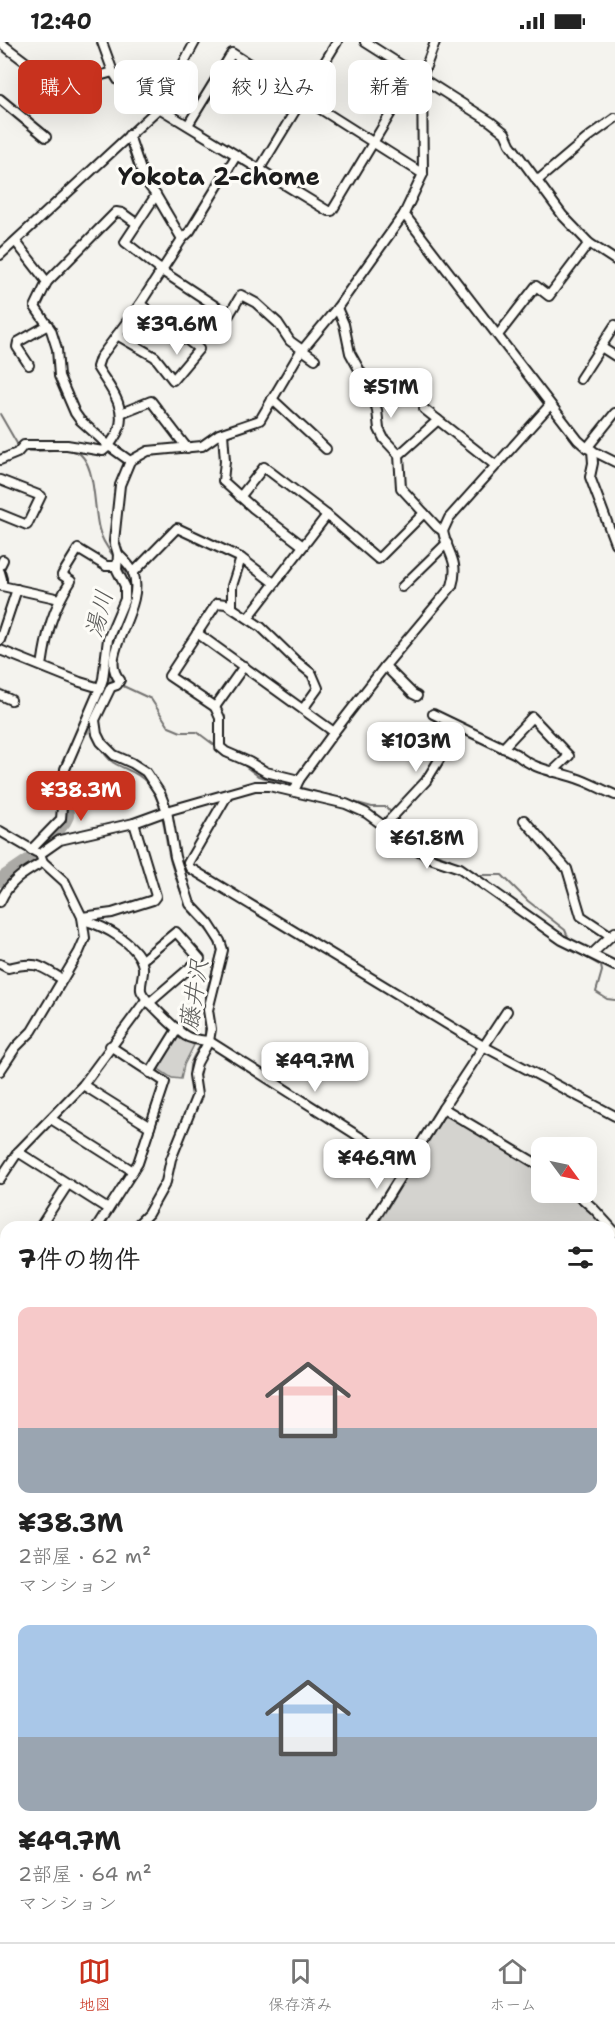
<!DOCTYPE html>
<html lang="ja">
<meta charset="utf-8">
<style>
:root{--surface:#fff;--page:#f6f6f6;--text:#222;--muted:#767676;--line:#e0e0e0;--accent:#c8321e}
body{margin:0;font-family:"Shantell Sans","Klee One",sans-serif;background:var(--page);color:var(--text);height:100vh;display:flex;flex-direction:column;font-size:22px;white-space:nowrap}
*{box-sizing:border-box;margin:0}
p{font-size:20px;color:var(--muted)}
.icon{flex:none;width:33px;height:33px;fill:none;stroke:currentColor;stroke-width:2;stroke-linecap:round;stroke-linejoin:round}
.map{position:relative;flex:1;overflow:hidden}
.panel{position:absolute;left:0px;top:1179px;width:615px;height:722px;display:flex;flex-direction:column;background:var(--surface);border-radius:18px 18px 0 0;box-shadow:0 6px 24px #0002}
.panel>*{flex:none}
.guide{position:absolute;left:18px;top:18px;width:579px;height:54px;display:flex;gap:12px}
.needle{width:39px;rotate:123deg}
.controls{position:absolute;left:531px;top:1095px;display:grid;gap:12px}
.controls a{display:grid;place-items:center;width:66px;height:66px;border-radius:12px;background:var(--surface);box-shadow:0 6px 24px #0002;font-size:30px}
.price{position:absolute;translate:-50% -51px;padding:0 14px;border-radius:12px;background:#fff;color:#222;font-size:20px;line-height:39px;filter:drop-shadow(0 2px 3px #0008)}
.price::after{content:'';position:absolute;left:50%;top:36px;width:18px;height:14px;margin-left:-9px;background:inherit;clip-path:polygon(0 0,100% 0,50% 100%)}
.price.current{background:var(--accent);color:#fff}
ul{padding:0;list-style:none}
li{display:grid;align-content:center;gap:12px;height:318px;padding:0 18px}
li span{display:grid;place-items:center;height:186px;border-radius:12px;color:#555}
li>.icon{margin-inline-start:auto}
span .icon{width:108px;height:108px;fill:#fffc;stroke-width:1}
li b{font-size:26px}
h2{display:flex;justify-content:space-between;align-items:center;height:72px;padding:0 18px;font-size:26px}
.chip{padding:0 21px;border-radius:12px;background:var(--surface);box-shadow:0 6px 24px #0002;font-size:21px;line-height:54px}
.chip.current{background:var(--accent);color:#fff}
.status{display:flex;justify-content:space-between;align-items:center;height:42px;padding:0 30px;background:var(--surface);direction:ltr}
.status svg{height:16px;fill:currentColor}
.dock{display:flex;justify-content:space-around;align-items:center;height:84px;border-top:2px solid var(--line);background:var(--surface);font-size:16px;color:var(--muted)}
.dock a{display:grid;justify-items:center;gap:3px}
.dock .current{color:var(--accent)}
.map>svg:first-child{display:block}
.green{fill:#d4d3cf;stroke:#787876;stroke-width:1.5}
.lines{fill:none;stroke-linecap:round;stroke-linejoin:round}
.stream{stroke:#72716f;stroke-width:2}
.river{stroke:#abaaa6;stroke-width:14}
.minor-casing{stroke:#1c1c1c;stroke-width:12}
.major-casing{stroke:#1c1c1c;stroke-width:14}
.minor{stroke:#fdfcf7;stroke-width:8}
.major{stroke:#fdfcf7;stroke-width:9}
.labels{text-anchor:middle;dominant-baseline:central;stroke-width:6;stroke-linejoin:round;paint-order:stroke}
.neighbourhood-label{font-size:24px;font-weight:bold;fill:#1c1c1c;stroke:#fdfcf7}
.water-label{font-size:24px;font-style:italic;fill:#5c5c5a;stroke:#fdfcf7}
</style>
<div class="status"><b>12:40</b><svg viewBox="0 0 49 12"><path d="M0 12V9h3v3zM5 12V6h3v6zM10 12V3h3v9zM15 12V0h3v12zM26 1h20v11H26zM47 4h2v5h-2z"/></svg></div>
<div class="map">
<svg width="615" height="1900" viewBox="0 0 615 1900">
<rect width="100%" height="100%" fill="#f4f3ee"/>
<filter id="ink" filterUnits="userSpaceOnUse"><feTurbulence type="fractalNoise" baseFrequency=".0167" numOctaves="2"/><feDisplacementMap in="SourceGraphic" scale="12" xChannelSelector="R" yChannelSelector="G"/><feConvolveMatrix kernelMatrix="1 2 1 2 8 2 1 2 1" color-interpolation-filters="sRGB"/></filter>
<g filter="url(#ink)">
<g class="green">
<polygon points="178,993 194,1003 184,1023 181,1037 172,1036 157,1026"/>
<polygon points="443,1075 450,1075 541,1129 542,1150 568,1151 592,1172 604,1185 376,1185"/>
<polygon points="615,1300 615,1900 102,1900 103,1894 609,1894 609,1302"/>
</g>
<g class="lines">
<g class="stream">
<polyline points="0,372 19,405"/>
<path d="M24,408C40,412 60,404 75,409C97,418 93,466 99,487C101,497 108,507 114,515"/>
<polyline points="120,521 130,536 131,552"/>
<polyline points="116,640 110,637 110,613 113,597 127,566"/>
<polyline points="121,643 151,657 169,685 181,690 197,690 217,705"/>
<polyline points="90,678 94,695"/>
<path d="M97,700C101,707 107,717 114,721C126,728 140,731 149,743C166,768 163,789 170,817C173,829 179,845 183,856C190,877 213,887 218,909L205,955V996"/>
<polyline points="220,709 224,714 241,721 258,734 372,765 386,765 408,789 414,800 419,805"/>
<polyline points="424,808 450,817 460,823"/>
<polyline points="468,827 477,833 502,833 528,859 565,888 570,900"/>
<polyline points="571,905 571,907 601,924 602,929 596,950 607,957 615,958"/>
<path d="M193,1048C187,1024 188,1022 202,1001"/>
<polyline points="183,1079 190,1059"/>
</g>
<g class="river">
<polyline points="87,685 110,637"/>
<polyline points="45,804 64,780 67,774 66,736"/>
<polyline points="0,838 34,815"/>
</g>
<defs>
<g id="minor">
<polyline points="102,0 113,30 118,38 159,66 328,169 332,169 415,31"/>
<polyline points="365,0 491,80 505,91 510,102 563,174 589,201 615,218"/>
<polyline points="435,0 422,35 423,132 404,172 578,398 587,406 615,420"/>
<polyline points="2,2 56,43 63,44 113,30"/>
<polyline points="0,57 46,95"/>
<polyline points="188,83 232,11 423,132"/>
<polyline points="129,93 144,137 156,153 125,200 162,229 229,273 241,253 256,261 278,281 290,299 315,317"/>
<polyline points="259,128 337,0"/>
<polyline points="537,139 590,94 615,76"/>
<polyline points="156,153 182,197"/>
<path d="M136,181L122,171L116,170L47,240L35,265L51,288L57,307L59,334L75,371L80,378L109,404C112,399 117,393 119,387C127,363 108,344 97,325L100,316L140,262L182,197L190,189L236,114"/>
<polyline points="16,200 47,240"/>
<polyline points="0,213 159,66 195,0"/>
<polyline points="337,266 344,282 350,311 371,349 377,368 379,387 384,397 399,413 401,446 437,485 443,489"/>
<polyline points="117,293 155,315 173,338 199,307 140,262"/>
<polyline points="498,293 536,244 549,254 589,201"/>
<polyline points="601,305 615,314"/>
<polyline points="29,323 17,305 18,300 48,283"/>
<polyline points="580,337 615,283"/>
<polyline points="272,357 326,407"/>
<polyline points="424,367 495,423"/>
<polyline points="121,371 151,359 187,406"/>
<polyline points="223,391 225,419 223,439 253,466 303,504"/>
<polyline points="587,406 615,371"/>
<polyline points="592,408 593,421 590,435 615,501"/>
<polyline points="399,413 438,378"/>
<polyline points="0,418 17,411 24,403 67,403 103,409 109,404 130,419"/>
<polyline points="0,438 41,454 27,483 0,472"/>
<polyline points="240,455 264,425 327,473 378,517 424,471"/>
<path d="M118,512C123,517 130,523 133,530C147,566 96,613 120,638L117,643L111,645L95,678L97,692L101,700L114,713L132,721L146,730L160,751L167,769L175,815L190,862L209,882L220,899L223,908L208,968L211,987L209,999L197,1021L194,1033L197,1053L171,1117L166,1140L148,1172L135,1185"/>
<polyline points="0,524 3,518"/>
<polyline points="0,530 2,537 2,544 60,557"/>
<polyline points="133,531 177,486 241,516"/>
<polyline points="402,545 447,501"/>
<polyline points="232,565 232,544 241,516 274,541"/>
<polyline points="248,576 327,473"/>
<polyline points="197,591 334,690"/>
<polyline points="0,598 17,547"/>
<polyline points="0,608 80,640 100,646"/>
<path d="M42,624C47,590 52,568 71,539L62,533L78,507L106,524H117"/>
<polyline points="244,624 215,665 169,634 217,561 226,562 261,585 296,619 312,632 318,646 303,667"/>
<polyline points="385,624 413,652 417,654"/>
<polyline points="0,653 11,658"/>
<polyline points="215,665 220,676 220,705 226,710 249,720 266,730 299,738"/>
<path d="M433,672L516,712C536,729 553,728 576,736C589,740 602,748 615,753"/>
<polyline points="503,706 532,675 569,714 552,730"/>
<path d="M294,749L299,738L334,690L385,624L452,544C460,518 447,512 443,489L449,476L550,363"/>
<polyline points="228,752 188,821 190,826 483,1004 615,1074"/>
<polyline points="524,778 567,827 581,874 611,894"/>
<polyline points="384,784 426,739 442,713 451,681"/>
<polyline points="0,789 36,810"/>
<polyline points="31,808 61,777 65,727 100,646 103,637 108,597 125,557 125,544 117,528 118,512 114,499 120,443 130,419 148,409 202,404 219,392 260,378 299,312 337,266 404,172"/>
<polyline points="40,812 60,798 134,781 167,769 255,744 269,744 346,762 366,771 414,806 433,817 460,826 562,898 615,924"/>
<path d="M0,860C9,839 24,831 43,820"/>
<polyline points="82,875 112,871 153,858 156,854 134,781"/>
<path d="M83,878C104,884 139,902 143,925C144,933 140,941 141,948C142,956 179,990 186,994C192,998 202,998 209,999L407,1125"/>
<polyline points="593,911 615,890"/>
<polyline points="142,918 176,890 200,917 149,961"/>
<path d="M0,922L8,926C36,919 39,923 62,937"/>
<polyline points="0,1029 16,1005 32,989 79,910 85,896 82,875 65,840 43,820 40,812"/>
<polyline points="150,1031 178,986"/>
<polyline points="83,1043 150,1085"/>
<polyline points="443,1066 542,1125"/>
<polyline points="51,1077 133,1129"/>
<polyline points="18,1110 108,1167"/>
<polyline points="0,1137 18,1110 83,1043 146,958"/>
<polyline points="575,1150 594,1167 615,1190"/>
<polyline points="40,1185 68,1142"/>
<polyline points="97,1185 138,1121 165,1040 110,1004"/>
<polyline points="369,1185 443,1066 507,969"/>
<polyline points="0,1243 6,1246"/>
<polyline points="609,1294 615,1296"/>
<polyline points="0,1322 6,1318"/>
<polyline points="0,1432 6,1428"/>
<polyline points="0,1688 6,1707"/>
<polyline points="95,1900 95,1894"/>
</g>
<g id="major">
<polyline points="609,1287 615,1284"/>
<polyline points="0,1513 6,1512"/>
</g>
</defs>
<use href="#minor" class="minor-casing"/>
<use href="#major" class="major-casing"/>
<use href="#minor" class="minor"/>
<use href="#major" class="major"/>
</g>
</g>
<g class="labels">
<g class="neighbourhood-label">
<text x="219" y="135">Yokota 2-chome</text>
</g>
<g class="water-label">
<text transform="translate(99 572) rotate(-75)">湯川</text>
<text transform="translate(194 953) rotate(-81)">藤井沢</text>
</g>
</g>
</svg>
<div class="controls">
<a><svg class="needle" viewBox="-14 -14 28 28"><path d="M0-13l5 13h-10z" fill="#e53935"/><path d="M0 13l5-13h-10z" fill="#767676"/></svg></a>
</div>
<b class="price" style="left:177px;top:314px">¥39.6M</b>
<b class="price" style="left:391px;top:377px">¥51M</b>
<b class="price" style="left:416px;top:731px">¥103M</b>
<b class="price current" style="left:81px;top:780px">¥38.3M</b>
<b class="price" style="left:427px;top:828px">¥61.8M</b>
<b class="price" style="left:315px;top:1051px">¥49.7M</b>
<b class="price" style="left:377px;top:1148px">¥46.9M</b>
<div class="guide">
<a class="chip current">購入</a>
<a class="chip">賃貸</a>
<a class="chip">絞り込み</a>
<a class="chip">新着</a>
</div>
<section class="panel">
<h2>7件の物件<svg class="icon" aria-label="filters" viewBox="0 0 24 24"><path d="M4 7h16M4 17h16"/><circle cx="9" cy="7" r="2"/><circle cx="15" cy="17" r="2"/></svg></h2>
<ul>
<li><span style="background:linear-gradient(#f6c9c9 65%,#9aa5b1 0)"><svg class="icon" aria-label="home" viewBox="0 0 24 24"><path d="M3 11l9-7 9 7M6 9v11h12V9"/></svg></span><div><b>¥38.3M</b><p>2部屋 · 62 m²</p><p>マンション</p></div></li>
<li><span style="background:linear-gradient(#a9c7e8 60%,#9aa5b1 0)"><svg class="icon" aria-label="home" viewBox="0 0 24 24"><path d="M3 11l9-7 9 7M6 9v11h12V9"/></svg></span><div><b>¥49.7M</b><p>2部屋 · 64 m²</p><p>マンション</p></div></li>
</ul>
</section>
</div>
<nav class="dock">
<a class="current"><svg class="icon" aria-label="map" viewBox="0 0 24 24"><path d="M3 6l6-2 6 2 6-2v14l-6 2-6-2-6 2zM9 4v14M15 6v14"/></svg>地図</a>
<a><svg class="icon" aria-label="saved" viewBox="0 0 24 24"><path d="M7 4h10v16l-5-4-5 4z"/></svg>保存済み</a>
<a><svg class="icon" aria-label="home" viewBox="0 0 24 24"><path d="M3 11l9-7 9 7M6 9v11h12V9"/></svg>ホーム</a>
</nav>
